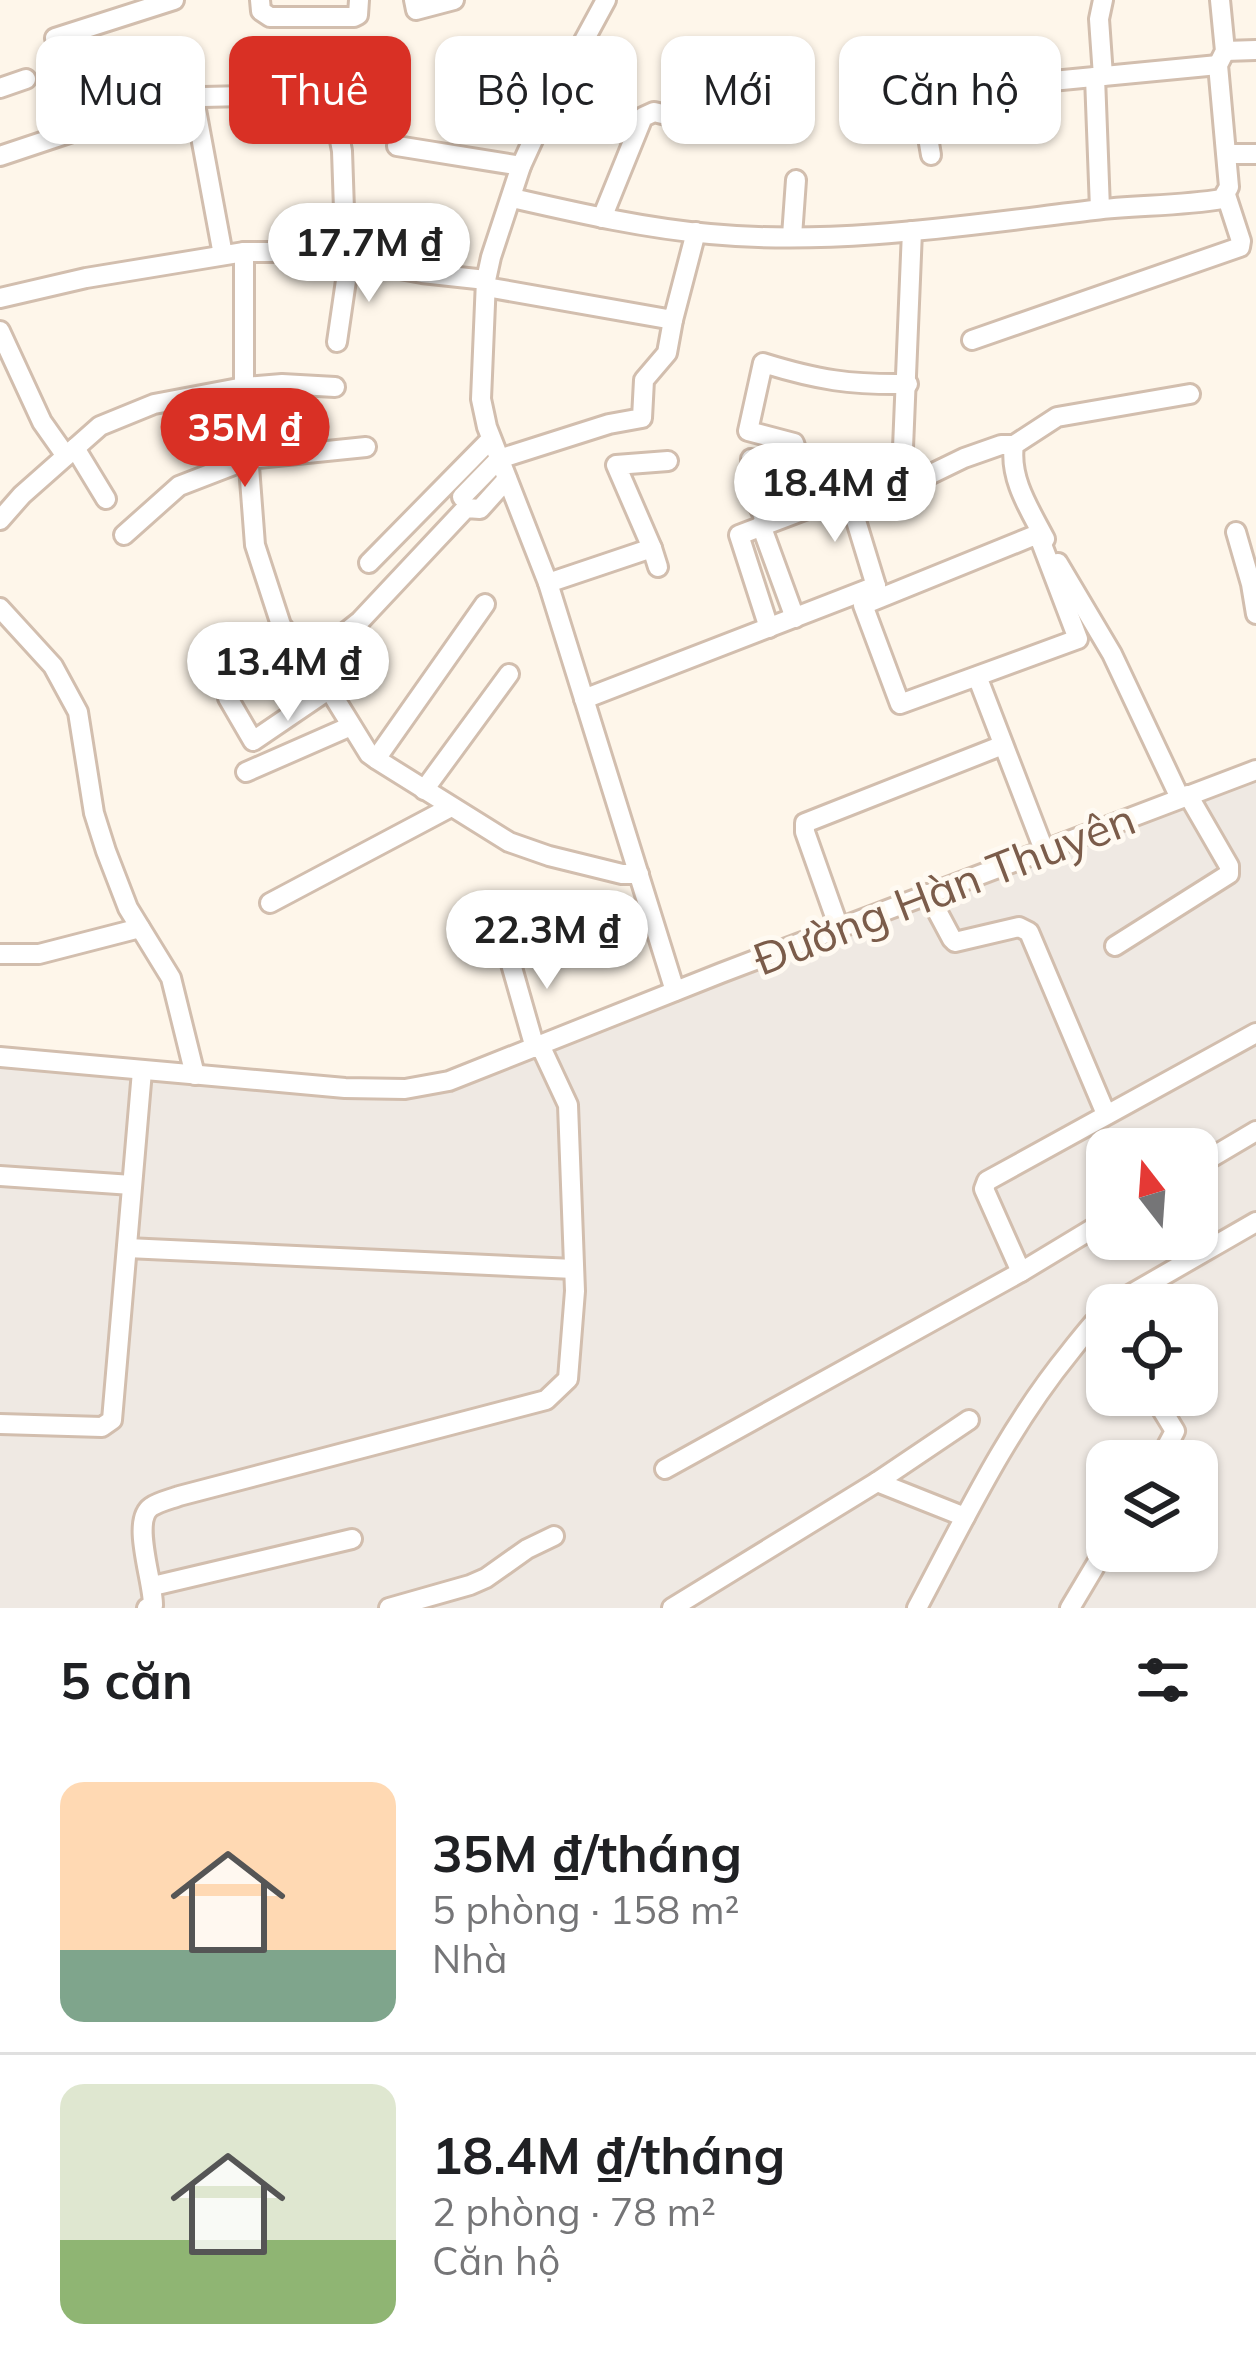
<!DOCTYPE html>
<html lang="vi">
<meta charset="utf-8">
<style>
:root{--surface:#fff;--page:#f2f2f2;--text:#202124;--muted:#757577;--line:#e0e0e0;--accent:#d93025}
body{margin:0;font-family:Mulish,sans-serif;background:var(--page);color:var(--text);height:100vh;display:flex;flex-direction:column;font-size:45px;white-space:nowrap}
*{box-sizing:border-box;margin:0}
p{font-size:39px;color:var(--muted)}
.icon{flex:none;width:66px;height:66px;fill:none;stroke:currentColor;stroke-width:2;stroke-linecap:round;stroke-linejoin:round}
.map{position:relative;height:1608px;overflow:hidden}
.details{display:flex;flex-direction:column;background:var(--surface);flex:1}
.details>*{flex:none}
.top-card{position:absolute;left:36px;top:36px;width:1185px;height:108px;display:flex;gap:24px}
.needle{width:78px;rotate:343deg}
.controls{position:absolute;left:1086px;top:1128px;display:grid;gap:24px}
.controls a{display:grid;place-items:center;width:132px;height:132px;border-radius:24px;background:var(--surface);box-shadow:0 3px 9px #0004;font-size:60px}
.price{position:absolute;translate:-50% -102px;padding:0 27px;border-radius:42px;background:#fff;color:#222;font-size:39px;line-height:78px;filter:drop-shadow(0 3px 6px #0008)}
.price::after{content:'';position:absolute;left:50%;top:72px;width:36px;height:27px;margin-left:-18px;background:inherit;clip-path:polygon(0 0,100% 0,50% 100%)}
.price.selected{background:var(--accent);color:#fff}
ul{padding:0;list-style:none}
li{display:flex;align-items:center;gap:36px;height:300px;padding:0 60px}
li+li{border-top:3px solid var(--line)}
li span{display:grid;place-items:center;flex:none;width:336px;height:240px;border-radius:24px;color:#555}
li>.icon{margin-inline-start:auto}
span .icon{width:144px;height:144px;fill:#fffc;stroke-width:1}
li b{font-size:51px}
h2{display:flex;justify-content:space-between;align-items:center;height:144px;padding:0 60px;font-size:51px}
.tag{padding:0 42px;border-radius:24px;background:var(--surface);box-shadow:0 3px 9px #0004;font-size:42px;line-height:108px}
.tag.selected{background:var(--accent);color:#fff}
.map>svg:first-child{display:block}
.industrial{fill:#efe9e3;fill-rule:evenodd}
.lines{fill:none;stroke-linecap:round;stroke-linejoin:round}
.minor-casing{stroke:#d2beae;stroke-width:24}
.minor{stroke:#fff;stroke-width:18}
.labels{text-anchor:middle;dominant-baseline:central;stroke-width:10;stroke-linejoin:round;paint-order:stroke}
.street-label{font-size:45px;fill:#7b5c4a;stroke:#fffaf2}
</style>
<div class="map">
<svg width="1256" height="1608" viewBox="0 0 1256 1608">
<rect width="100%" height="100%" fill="#fef6ea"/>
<path class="industrial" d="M1256,779V1608H0V1066L343,1097L406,1098L448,1090L724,981ZM1107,1149H1197V1239H1107ZM1107,1305H1197V1395H1107ZM1107,1461H1197V1551H1107Z"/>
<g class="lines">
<defs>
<g id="minor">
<polyline points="260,0 261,11 270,17 354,17 358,15 359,0"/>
<polyline points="414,0 416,10 454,0"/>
<polyline points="606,0 548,107 521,166 491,257 486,280 481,399 487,427 548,583 675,991"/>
<polyline points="55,38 174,0"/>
<polyline points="1225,51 1256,50"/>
<polyline points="1103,76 1099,19 1103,0"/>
<polyline points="1095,77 1100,209"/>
<polyline points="0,88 26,79"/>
<polyline points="921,96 931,155"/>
<polyline points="194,99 223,255"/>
<polyline points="902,99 990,87 1218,65"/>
<polyline points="397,146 521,166"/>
<polyline points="1228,154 1256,154"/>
<polyline points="0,156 153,105 203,97 329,94 332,98 342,151 344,210 349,229 349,260 337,342"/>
<path d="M512,198C578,213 643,228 710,234C837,246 968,225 1094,210C1137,205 1180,206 1222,199L1229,187L1218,65L1225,51L1220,0"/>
<polyline points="602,218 643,117 654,112 738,132"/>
<polyline points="792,236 796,180"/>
<polyline points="244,252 244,401 255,545 281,625 332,694 369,754 376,759 509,842 549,856 622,874 639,874"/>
<polyline points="486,287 673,320 696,232"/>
<polyline points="0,298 86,278 244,252 307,252 422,273 486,280"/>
<polyline points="0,331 42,422 66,456"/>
<polyline points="972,340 1240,247 1241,241 1226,195"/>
<polyline points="75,448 106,499"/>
<polyline points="751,459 753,493 767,524"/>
<polyline points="902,472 912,231"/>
<polyline points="846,488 876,586"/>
<polyline points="462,497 499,459 609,424 642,418 644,380 667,353 673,320"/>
<path d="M815,505L794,443L748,431L763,363C818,380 850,385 908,384"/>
<polyline points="0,520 22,495 100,426 154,404 244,387 282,384 335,387"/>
<polyline points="761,525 795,618"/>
<polyline points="1236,532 1251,584 1256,614"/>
<polyline points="124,535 179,486 249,459 366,447"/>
<path d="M1045,539C1030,510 1009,479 1014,445L1057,417L1190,394"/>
<polyline points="652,548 616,465 668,461"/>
<polyline points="369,563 491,439"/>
<polyline points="1058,563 1112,654 1180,798"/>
<polyline points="548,583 652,548 658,567"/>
<polyline points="0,608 53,666 78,712 94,813 106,851 128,908 171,978 195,1075"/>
<polyline points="769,628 739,535 807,509 846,488 894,472 929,475 964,458 1001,445 1014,445"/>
<polyline points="307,663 360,621 466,508 480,509 507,479"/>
<polyline points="977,676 900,704 863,605 1038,534 1078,639 977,676 1044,850"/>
<polyline points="228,698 253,741 328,690"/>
<polyline points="584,699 876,586"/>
<polyline points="376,759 485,604"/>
<polyline points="246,772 351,726"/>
<polyline points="424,790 509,674"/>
<polyline points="928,894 952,939 955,942 1019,927 1029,932 1106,1114"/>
<polyline points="270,903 451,807"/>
<polyline points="839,928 805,832 805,823 1003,745"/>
<polyline points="1115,946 1229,874 1229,866 1188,795"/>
<polyline points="507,950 535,1048"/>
<polyline points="0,954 39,954 140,928"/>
<polyline points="0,1057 345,1088 405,1089 449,1081 721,973 1256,770"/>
<polyline points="1197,1166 1256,1131"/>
<polyline points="0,1176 132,1185"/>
<polyline points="127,1248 574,1269"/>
<polyline points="1021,1272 984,1189 987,1181 1256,1033"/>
<polyline points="1112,1305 1256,1222"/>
<polyline points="1153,1395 1175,1431 1159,1461"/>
<polyline points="0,1424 102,1427 112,1420 142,1071"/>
<polyline points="665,1469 1021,1272 1107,1220"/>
<polyline points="877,1482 969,1420"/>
<polyline points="153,1586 352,1539"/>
<path d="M147,1608L153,1605C153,1580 131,1521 151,1507C158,1502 171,1499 179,1496L546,1400L568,1379L575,1291L568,1105L540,1045"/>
<polyline points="389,1608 470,1585 486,1578 527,1549 554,1536"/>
<polyline points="672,1608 877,1482 965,1517"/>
<path d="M917,1608C964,1520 1007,1429 1070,1352C1082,1337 1093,1322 1107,1309"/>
<polyline points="1070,1608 1107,1546"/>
</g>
</defs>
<use href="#minor" class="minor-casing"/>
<use href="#minor" class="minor"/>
</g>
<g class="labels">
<g class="street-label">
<text transform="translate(944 888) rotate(-21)">Đường Hàn Thuyên</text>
</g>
</g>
</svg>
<div class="controls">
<a><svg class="needle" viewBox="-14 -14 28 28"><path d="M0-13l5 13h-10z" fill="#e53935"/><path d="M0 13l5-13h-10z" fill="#757577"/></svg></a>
<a><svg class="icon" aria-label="locate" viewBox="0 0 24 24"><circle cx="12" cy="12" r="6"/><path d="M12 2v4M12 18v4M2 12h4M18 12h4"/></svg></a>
<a><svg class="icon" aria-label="layers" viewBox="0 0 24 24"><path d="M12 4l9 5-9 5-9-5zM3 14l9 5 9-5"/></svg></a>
</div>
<b class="price" style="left:369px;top:305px">17.7M ₫</b>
<b class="price selected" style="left:245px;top:490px">35M ₫</b>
<b class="price" style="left:835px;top:545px">18.4M ₫</b>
<b class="price" style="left:288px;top:724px">13.4M ₫</b>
<b class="price" style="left:547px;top:992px">22.3M ₫</b>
<div class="top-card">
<a class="tag">Mua</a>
<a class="tag selected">Thuê</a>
<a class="tag">Bộ lọc</a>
<a class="tag">Mới</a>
<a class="tag">Căn hộ</a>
</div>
</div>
<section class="details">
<h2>5 căn<svg class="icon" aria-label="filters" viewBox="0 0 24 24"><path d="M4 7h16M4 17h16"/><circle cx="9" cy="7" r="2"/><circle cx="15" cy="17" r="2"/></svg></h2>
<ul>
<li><span style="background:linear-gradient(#ffd9b3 70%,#7fa58c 0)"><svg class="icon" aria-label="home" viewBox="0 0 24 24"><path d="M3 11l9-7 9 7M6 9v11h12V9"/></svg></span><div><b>35M ₫/tháng</b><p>5 phòng · 158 m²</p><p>Nhà</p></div></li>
<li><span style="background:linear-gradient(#dfe7d0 65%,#8fb573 0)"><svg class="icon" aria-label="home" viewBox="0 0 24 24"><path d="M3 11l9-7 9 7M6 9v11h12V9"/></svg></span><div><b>18.4M ₫/tháng</b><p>2 phòng · 78 m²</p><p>Căn hộ</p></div></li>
</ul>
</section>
